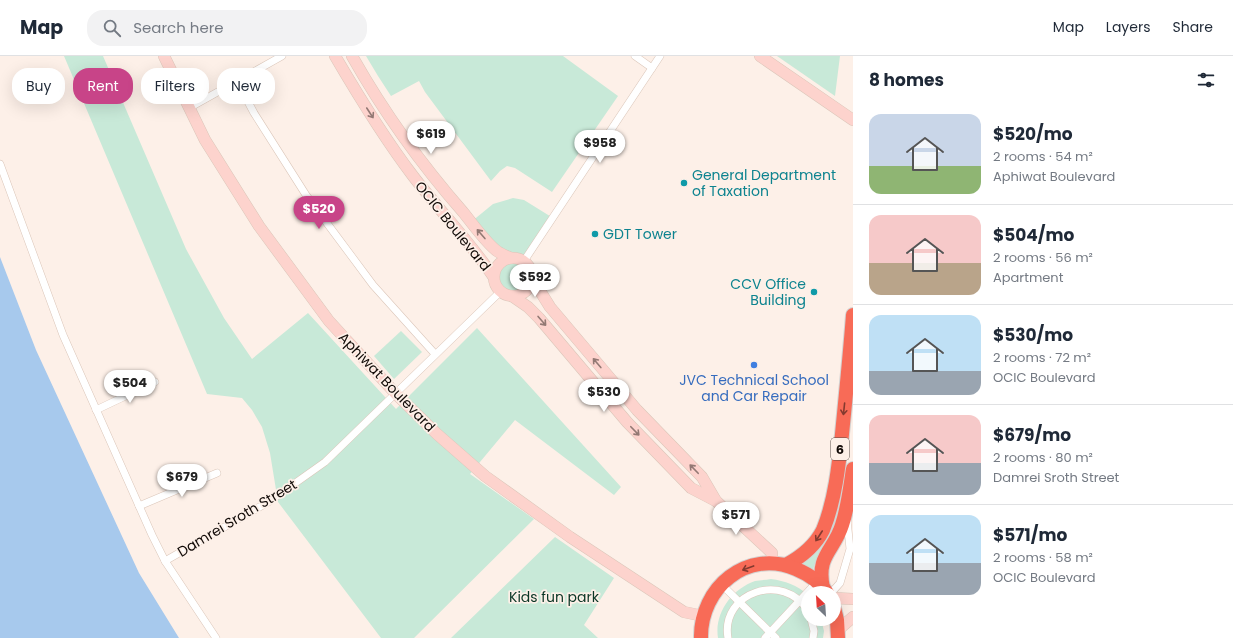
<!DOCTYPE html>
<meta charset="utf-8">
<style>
:root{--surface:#fff;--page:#f2f2f3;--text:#1f2937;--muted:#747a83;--line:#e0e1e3;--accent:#c84488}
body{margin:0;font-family:Poppins,sans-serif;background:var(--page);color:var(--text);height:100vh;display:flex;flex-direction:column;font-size:15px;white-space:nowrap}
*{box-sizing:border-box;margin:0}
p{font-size:13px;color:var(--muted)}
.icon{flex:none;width:22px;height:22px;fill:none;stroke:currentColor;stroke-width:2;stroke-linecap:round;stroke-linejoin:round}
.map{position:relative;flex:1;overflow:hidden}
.panel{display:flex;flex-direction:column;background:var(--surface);width:380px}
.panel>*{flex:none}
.banner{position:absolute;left:12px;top:12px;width:380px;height:36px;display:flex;gap:8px}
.needle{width:26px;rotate:335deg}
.buttons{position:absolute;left:801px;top:530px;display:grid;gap:8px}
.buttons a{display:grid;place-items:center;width:40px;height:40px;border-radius:50%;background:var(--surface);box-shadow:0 4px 16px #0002;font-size:20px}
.price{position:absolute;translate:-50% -34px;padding:0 9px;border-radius:14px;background:#fff;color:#222;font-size:13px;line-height:26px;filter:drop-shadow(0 1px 2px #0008)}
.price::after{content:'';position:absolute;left:50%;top:24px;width:12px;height:9px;margin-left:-6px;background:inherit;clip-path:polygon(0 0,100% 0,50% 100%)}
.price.selected{background:var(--accent);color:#fff}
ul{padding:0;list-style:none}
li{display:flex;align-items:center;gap:12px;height:100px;padding:0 16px}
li+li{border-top:1px solid var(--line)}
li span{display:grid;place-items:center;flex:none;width:112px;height:80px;border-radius:12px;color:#555}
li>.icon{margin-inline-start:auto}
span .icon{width:48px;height:48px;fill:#fffc;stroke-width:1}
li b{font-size:17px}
h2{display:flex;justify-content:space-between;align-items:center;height:48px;padding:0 16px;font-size:17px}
.tag{padding:0 14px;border-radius:16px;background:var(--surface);box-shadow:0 4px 16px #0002;font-size:14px;line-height:36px}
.tag.selected{background:var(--accent);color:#fff}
header{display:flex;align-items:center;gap:24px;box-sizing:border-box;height:56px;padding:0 20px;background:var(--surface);border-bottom:1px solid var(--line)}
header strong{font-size:19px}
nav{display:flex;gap:22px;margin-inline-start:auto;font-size:14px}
.search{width:280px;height:36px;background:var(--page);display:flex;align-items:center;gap:10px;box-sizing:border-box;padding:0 14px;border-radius:16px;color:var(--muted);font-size:15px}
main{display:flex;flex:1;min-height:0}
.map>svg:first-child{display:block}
.green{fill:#c8e9d8}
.water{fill:#a7c9ed}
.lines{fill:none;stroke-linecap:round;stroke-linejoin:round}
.street-casing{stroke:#dbc6b9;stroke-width:8}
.secondary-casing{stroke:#dbc6b9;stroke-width:12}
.highway-casing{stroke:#d4d3d2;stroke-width:16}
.street{stroke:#fff;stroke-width:7}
.secondary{stroke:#fdd3cd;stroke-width:11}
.highway{stroke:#f86b57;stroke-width:14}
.oneway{stroke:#937974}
.oneway2{stroke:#843a2f}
.culture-dot{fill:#0f9aa8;stroke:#fdf0e8;stroke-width:1.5}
.shop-dot{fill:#3f7fe0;stroke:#fdf0e8;stroke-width:1.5}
.labels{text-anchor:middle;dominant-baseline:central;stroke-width:3.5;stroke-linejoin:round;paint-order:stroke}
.shield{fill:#fdf0e8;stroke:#584f4a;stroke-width:1}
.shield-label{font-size:13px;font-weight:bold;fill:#110a07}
.culture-label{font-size:14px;fill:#0d838f;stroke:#fdf0e8;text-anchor:start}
.street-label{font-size:14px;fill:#110a07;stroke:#fdf0e8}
.shop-label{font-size:14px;fill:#366cbe;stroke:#fdf0e8}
.park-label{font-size:14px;fill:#0a3625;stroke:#fdf0e8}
</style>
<header>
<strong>Map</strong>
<div class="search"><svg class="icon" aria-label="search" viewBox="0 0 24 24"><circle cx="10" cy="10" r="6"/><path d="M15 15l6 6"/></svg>Search here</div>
<nav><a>Map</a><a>Layers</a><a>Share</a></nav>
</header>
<main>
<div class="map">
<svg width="853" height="582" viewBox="0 0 853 582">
<rect width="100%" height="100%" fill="#fdf0e8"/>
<g class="green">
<polygon points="64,0 103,0 186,193 224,262 252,303 308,257 396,353 477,272 621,431 614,439 515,364 470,418 534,463 414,582 381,582 278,446 270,397 262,371 252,354 242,342 207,338"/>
<polygon points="366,0 563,0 618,40 552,136 515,112 507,110 500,115 491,125 425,36 419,25 391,40 378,20"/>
<polygon points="777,0 840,0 835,40"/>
<polygon points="513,142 524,144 553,162 524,205 518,202 511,202 471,166 493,148"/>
<circle cx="513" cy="221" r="14"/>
<polygon points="401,275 422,296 394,323 374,300"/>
<path d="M852,338C853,355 843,445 836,465C830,485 817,494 813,515L801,507L815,495Z"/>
<polygon points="555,481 614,522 584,569 598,582 451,582"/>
<path d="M771,523C785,525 797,529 808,539V563H821L824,575L823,582H718C714,557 732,533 755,525C760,524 766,524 771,523Z"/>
</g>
<polygon class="water" points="0,201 36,294 139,517 179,582 0,582"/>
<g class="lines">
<defs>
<g id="street">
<polyline points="635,0 652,12"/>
<polyline points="237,25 254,57 306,139 373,229 435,298"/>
<polyline points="189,52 282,0"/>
<polyline points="0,108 63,279 152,479 165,505 216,582"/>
<polyline points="524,205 660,0"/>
<polyline points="96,354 155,326"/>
<polyline points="139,450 217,417"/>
<polyline points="165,505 270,445 325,406 500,236"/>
<polyline points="721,528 776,582"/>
<polyline points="831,537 840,527 850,493 847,464"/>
<polyline points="811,563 814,575 813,582"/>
<path d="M728,582C720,536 784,515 808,555"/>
<polyline points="765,582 817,526"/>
</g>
<g id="secondary">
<polyline points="164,0 205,84 259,170 329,265 396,338 437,378 485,420 570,481 684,556 703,560"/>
<path d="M335,0C359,41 384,82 413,120C439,154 469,185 493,220"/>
<path d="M352,0C383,55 421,108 463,156C472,167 486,187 497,195C501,198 506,200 511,202"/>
<polyline points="760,0 853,64"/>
<circle cx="513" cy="221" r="19"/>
<polyline points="532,222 550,251 637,354 702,421 716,445 772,497 772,508"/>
<polyline points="512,240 528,251 539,262 627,366 691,432 716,445"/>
<polyline points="834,542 853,543"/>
<polyline points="838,574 853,561"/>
</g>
<g id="highway">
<path d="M786,509C801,501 815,490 823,474C835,445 839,408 842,378C846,338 850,298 853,259"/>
<path d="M823,532C816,499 834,495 842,469C848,451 850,432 853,413"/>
<polyline points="834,552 837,564 838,582"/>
<path d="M701,582C700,532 747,492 796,513C808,518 820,526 827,537"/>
</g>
</defs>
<use href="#street" class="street-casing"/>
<use href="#secondary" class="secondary-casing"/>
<use href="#highway" class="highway-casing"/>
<use href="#street" class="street"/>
<use href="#secondary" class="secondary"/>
<use href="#highway" class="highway"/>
</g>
<defs><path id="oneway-shaft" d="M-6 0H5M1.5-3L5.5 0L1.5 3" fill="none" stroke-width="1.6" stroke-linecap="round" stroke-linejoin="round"/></defs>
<g class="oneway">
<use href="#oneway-shaft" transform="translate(370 57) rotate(57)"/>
<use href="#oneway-shaft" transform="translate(481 178) rotate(-131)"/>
<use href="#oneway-shaft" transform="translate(542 265) rotate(49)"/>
<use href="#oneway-shaft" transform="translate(597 307) rotate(-130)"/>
<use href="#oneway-shaft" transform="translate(635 375) rotate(46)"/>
<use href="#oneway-shaft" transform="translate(694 413) rotate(-134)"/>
</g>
<g class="oneway2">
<use href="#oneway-shaft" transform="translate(844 353) rotate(96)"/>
<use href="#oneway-shaft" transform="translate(819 480) rotate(123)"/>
<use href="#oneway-shaft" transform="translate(748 512) rotate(160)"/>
</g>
<g class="culture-dot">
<circle cx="684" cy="127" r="4"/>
<circle cx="595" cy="178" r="4"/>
<circle cx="814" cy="236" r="4"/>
</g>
<circle class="shop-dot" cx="754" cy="309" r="4"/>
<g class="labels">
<rect class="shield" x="831" y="382" width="18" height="22" rx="3"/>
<g class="shield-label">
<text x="840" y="393">6</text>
</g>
<g class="culture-label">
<text x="692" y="119">General Department<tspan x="692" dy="16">of Taxation</tspan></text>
<text x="603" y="178">GDT Tower</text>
<text x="806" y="228" text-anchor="end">CCV Office<tspan x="806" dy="16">Building</tspan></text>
</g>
<g class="street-label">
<text transform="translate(453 170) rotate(51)">OCIC Boulevard</text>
<text transform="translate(387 326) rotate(46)">Aphiwat Boulevard</text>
<text transform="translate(237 462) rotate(-31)">Damrei Sroth Street</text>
</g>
<g class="shop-label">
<text x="754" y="324">JVC Technical School<tspan x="754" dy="16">and Car Repair</tspan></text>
</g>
<g class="park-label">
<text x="554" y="541">Kids fun park</text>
</g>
</g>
</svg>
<div class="buttons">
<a><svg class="needle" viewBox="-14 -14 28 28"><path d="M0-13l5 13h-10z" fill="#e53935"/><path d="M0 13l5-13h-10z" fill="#747a83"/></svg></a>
</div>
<b class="price" style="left:431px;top:99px">$619</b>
<b class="price" style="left:600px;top:108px">$958</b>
<b class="price selected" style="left:319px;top:174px">$520</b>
<b class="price" style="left:535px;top:242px">$592</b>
<b class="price" style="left:130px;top:348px">$504</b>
<b class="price" style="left:604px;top:357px">$530</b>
<b class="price" style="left:182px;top:442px">$679</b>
<b class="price" style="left:736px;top:480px">$571</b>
<div class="banner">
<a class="tag">Buy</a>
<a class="tag selected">Rent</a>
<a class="tag">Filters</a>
<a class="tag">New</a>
</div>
</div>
<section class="panel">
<h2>8 homes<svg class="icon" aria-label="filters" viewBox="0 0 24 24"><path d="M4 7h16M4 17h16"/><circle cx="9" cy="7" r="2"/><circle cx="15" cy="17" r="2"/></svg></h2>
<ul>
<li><span style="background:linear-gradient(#c9d6e8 65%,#8fb573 0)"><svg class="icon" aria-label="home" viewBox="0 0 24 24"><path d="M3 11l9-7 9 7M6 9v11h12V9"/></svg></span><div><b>$520/mo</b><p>2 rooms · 54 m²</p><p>Aphiwat Boulevard</p></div></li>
<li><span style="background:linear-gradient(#f6c9c9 60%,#b9a48a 0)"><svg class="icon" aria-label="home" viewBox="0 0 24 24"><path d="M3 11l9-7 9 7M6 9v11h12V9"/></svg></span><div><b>$504/mo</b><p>2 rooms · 56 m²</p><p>Apartment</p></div></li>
<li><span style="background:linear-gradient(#bfe0f5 70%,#9aa5b1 0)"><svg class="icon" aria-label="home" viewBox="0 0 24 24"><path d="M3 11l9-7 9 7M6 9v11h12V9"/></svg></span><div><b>$530/mo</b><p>2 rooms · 72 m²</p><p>OCIC Boulevard</p></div></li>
<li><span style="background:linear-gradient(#f6c9c9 60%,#9aa5b1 0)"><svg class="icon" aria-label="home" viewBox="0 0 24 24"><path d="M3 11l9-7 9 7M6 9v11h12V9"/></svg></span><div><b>$679/mo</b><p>2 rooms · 80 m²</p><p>Damrei Sroth Street</p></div></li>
<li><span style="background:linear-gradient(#bfe0f5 60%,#9aa5b1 0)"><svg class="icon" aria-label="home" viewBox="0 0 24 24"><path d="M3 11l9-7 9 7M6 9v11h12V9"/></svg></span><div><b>$571/mo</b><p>2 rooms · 58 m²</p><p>OCIC Boulevard</p></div></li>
</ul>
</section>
</main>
